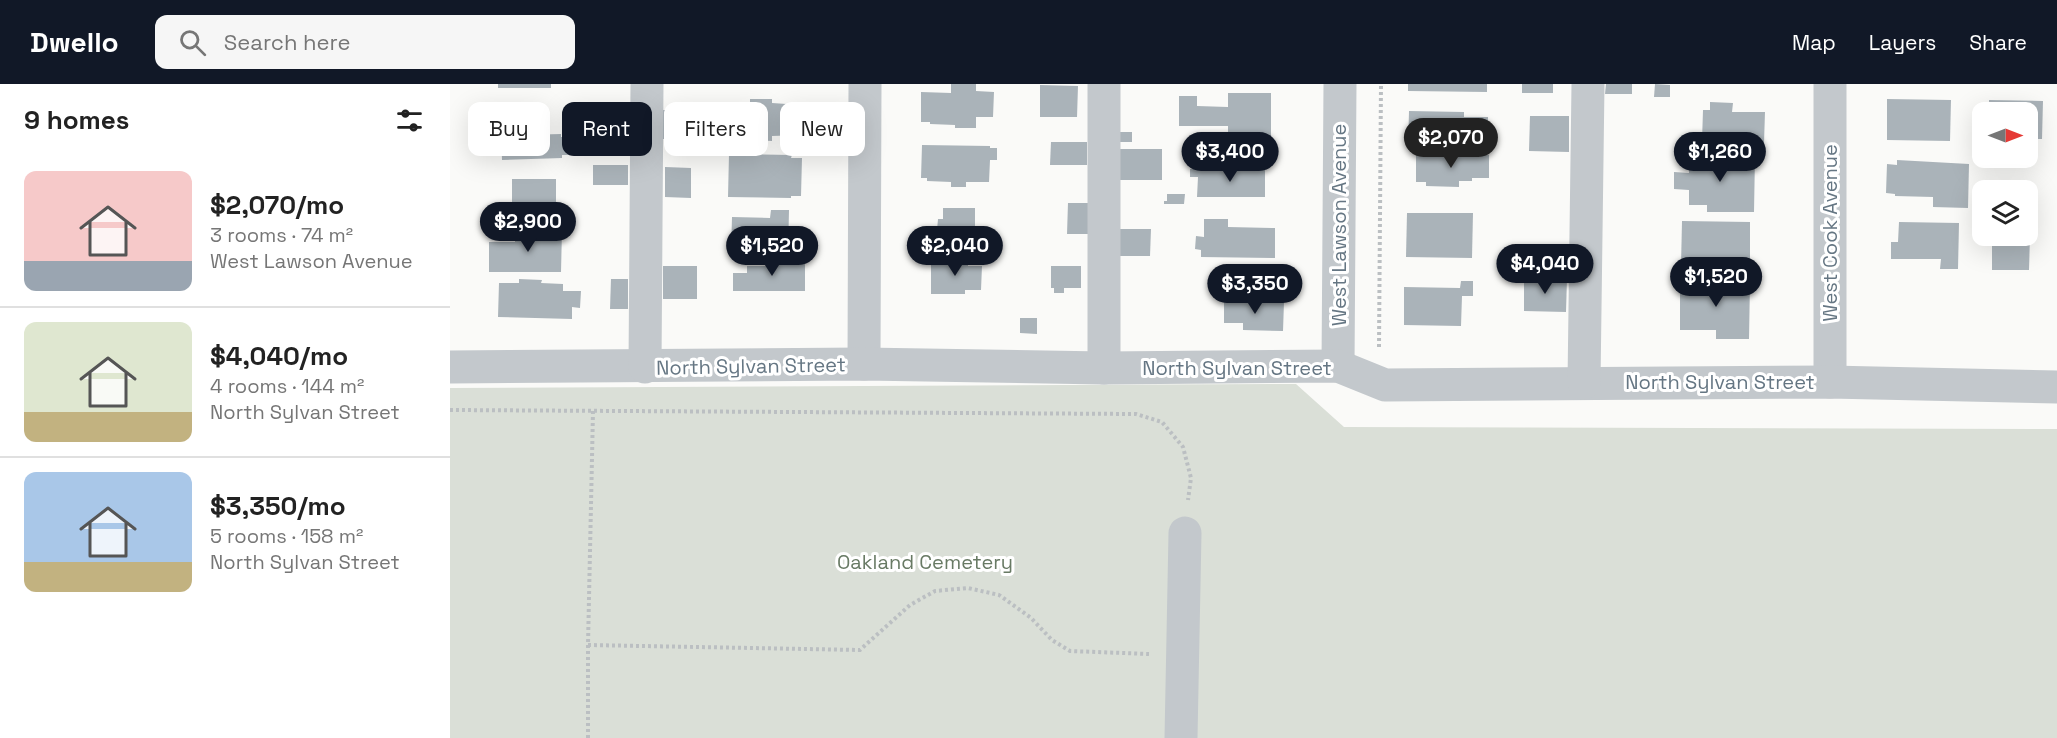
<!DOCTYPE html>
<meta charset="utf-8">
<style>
:root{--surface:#fff;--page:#f6f6f6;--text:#222;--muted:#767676;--line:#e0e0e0;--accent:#111827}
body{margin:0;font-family:"Space Grotesk",sans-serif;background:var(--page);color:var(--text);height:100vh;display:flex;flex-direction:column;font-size:22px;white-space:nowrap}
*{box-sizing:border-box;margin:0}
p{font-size:20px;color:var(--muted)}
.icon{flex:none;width:33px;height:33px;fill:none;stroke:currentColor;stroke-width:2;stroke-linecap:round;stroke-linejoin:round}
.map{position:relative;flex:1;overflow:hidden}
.side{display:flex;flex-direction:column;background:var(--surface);width:450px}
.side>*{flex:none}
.banner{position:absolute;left:18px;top:18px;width:570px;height:54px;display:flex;gap:12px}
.needle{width:39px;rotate:90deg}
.buttons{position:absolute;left:1522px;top:18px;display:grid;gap:12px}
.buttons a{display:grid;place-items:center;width:66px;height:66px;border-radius:12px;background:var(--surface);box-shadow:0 6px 24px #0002;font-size:30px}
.price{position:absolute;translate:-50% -51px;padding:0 14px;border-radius:21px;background:var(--accent);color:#fff;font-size:20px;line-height:39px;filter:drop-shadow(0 2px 3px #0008)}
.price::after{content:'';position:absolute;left:50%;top:36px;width:18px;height:14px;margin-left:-9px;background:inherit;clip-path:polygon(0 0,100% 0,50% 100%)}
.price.selected{background:#222;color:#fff}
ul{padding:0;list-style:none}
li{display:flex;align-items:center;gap:18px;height:150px;padding:0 24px}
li+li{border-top:2px solid var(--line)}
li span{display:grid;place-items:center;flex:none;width:168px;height:120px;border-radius:12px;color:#555}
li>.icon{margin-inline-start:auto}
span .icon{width:72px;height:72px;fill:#fffc;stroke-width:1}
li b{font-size:26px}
h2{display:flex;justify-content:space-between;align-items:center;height:72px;padding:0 24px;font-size:26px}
.chip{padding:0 21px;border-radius:12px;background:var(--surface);box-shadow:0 6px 24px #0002;font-size:21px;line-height:54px}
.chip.selected{background:var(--accent);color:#fff}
header{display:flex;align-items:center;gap:36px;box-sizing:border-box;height:84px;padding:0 30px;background:var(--accent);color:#fff}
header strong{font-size:28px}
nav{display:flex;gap:33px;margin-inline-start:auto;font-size:21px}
.search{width:420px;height:54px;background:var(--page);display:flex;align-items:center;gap:15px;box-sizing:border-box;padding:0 21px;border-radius:12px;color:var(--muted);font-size:22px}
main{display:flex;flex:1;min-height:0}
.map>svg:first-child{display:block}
.green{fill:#dadfd7}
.building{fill:#aab3b9}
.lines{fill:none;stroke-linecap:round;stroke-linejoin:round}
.path{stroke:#bbbfc2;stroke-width:4;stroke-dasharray:3 3;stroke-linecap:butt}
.minor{stroke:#c3c8cc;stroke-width:33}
.labels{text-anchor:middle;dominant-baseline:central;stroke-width:6;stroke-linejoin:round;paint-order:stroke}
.street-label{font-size:20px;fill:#657683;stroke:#fff}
.park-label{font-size:20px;fill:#687a64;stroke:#fff}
</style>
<header>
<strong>Dwello</strong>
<div class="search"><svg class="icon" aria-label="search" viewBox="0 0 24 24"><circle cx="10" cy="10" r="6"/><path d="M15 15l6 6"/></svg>Search here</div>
<nav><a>Map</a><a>Layers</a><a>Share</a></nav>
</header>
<main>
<section class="side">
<h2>9 homes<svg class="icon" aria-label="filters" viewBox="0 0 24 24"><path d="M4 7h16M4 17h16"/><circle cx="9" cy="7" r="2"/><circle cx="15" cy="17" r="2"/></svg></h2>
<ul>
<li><span style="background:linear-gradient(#f6c9c9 75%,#9aa5b1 0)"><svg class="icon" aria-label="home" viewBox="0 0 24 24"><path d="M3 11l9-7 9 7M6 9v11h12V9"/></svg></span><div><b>$2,070/mo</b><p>3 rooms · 74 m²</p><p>West Lawson Avenue</p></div></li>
<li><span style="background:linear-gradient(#dfe7d0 75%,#c2b280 0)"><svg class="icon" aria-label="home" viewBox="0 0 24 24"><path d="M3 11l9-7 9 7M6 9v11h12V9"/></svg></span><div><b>$4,040/mo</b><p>4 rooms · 144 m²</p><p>North Sylvan Street</p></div></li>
<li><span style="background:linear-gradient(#a9c7e8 75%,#c2b280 0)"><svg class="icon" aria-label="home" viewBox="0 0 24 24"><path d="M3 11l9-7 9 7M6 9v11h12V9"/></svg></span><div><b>$3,350/mo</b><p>5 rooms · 158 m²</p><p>North Sylvan Street</p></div></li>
</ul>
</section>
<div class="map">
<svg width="1607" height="654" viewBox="0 0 1607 654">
<rect width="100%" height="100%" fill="#fafaf8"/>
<polygon class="green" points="846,300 894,343 1607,345 1607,654 0,654 0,304"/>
<g class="building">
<rect x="48" y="0" width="53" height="4"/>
<polygon points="501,0 526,0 526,7 544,8 543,33 526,33 526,44 505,44 505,41 480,40 480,38 471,38 471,8 501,9"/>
<polygon points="958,0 1037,0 1037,8 958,7"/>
<rect x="1072" y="0" width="31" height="9"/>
<polygon points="1156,0 1182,0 1182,10 1155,10"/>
<polygon points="1205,0 1220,1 1220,13 1204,13"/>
<polygon points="590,1 628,2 627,33 590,33"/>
<polygon points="778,9 821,9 821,56 778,56 778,42 729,42 729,12 747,12 747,22 778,23"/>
<polygon points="300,15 322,15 322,19 351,21 350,51 322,52 322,57 274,55 275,18 300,18"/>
<polygon points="1437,15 1501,16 1500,57 1437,56"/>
<polygon points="1539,16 1593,17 1592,55 1578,55 1578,28 1539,28"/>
<polygon points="1260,18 1283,19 1282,28 1315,28 1314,59 1252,57 1253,26 1260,26"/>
<polygon points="143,23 173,23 174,56 144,57"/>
<rect x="209" y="26" width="41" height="29"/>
<polygon points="959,27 1014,28 1014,33 1038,33 1038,67 958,66"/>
<polygon points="1080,32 1119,32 1119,68 1079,67"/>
<polygon points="73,46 73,51 111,50 111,53 119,53 120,71 112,71 112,74 52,76 51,47"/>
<rect x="670" y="48" width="12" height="10"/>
<polygon points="601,58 637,58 637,81 600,81"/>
<polygon points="472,61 540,62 540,64 547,64 547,76 540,76 539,98 516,98 516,103 501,103 501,98 477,97 477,94 471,94"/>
<rect x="670" y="65" width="42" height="31"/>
<polygon points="279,70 342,71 341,74 352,74 351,112 341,112 341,114 278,113"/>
<polygon points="966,70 1039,71 1039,94 1022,94 1022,97 1009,97 1009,103 976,102 976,98 966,98"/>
<polygon points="1257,71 1305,72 1304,128 1257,128 1257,121 1239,121 1239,106 1224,105 1224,88 1239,89 1239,76 1257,76"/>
<polygon points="1447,76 1519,80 1518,124 1483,123 1483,113 1445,112 1445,110 1436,109 1437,80 1447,81"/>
<rect x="143" y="81" width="35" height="20"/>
<polygon points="215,83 241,84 241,114 215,113"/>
<polygon points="740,85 815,86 815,113 747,113 748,93 740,93"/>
<rect x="62" y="95" width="44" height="36"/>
<polygon points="717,110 735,110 734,120 714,120 714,117 717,117"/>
<polygon points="618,119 640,119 639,150 617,150"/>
<polygon points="493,124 525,124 525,164 492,163 493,152 487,152 487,146 488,135 493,135"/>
<polygon points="321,126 339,126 338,171 281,169 282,133 320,134"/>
<polygon points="957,129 1023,129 1022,174 956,173"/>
<polygon points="754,135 778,135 778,143 825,144 825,174 751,173 751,166 745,165 746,152 754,153"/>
<polygon points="1232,137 1300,138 1300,183 1231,182"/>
<polygon points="1449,138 1509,139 1508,185 1490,185 1491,175 1441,175 1441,158 1448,158"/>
<polygon points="669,145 701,145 700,172 668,172"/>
<polygon points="65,146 112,147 111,188 39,188 39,158 65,158"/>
<polygon points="1542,152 1580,152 1579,186 1542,186"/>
<polygon points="317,177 355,177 355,207 283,207 283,189 297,189 297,182 317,182"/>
<polygon points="481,177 518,177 518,182 532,182 531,206 515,206 515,210 481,210"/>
<rect x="213" y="182" width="34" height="33"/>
<polygon points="601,182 631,182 631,204 614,204 614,209 604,209 604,204 601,204"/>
<polygon points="1074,194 1117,194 1116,228 1074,227"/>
<polygon points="69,195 92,196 91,199 113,200 113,207 131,207 130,224 122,223 122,235 48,233 49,199 69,199"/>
<polygon points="161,195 178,195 178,225 160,225"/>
<polygon points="1011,197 1023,197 1023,212 1012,212 1011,242 954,241 954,203 1010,204"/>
<polygon points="1230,198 1300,198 1299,255 1266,255 1266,246 1230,246"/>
<polygon points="774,217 834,218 833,247 793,246 793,239 774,239"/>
<polygon points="570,234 587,234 587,250 570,249"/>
</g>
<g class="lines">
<g class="path">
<polyline points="929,263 931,0"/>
<polyline points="0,326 686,330 712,338 733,363 741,394 738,416"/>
<polyline points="138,561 410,566 460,521 485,507 518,504 549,511 581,534 602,556 620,567 699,570"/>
<polyline points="138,654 138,561 143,327"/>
</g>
<g class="minor">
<polyline points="1380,0 1380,298"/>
<polyline points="414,280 415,0"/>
<polyline points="888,282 890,0"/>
<polyline points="0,283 414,280 654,284 888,282 935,301 1380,298 1607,303"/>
<polyline points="195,283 197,0"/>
<polyline points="654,284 654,0"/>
<polyline points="1134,299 1138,0"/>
<polyline points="731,654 735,449"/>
</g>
</g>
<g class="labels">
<g class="street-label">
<text transform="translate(889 141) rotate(-90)">West Lawson Avenue</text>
<text transform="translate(1380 149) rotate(-90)">West Cook Avenue</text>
<text transform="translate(301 282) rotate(-1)">North Sylvan Street</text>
<text x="787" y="284">North Sylvan Street</text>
<text x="1270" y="298">North Sylvan Street</text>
</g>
<g class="park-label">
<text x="475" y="478">Oakland Cemetery</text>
</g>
</g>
</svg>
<div class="buttons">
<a><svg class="needle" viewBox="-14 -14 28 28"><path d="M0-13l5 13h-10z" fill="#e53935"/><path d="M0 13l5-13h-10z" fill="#767676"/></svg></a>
<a><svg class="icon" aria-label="layers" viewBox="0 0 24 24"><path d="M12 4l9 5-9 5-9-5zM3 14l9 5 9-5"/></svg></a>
</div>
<b class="price selected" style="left:1001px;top:85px">$2,070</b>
<b class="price" style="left:780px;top:99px">$3,400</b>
<b class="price" style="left:1270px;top:99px">$1,260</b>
<b class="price" style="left:78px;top:169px">$2,900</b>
<b class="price" style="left:322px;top:193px">$1,520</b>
<b class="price" style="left:505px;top:193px">$2,040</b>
<b class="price" style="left:1095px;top:211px">$4,040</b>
<b class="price" style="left:1266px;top:224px">$1,520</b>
<b class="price" style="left:805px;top:231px">$3,350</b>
<div class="banner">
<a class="chip">Buy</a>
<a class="chip selected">Rent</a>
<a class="chip">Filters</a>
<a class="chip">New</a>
</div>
</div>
</main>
